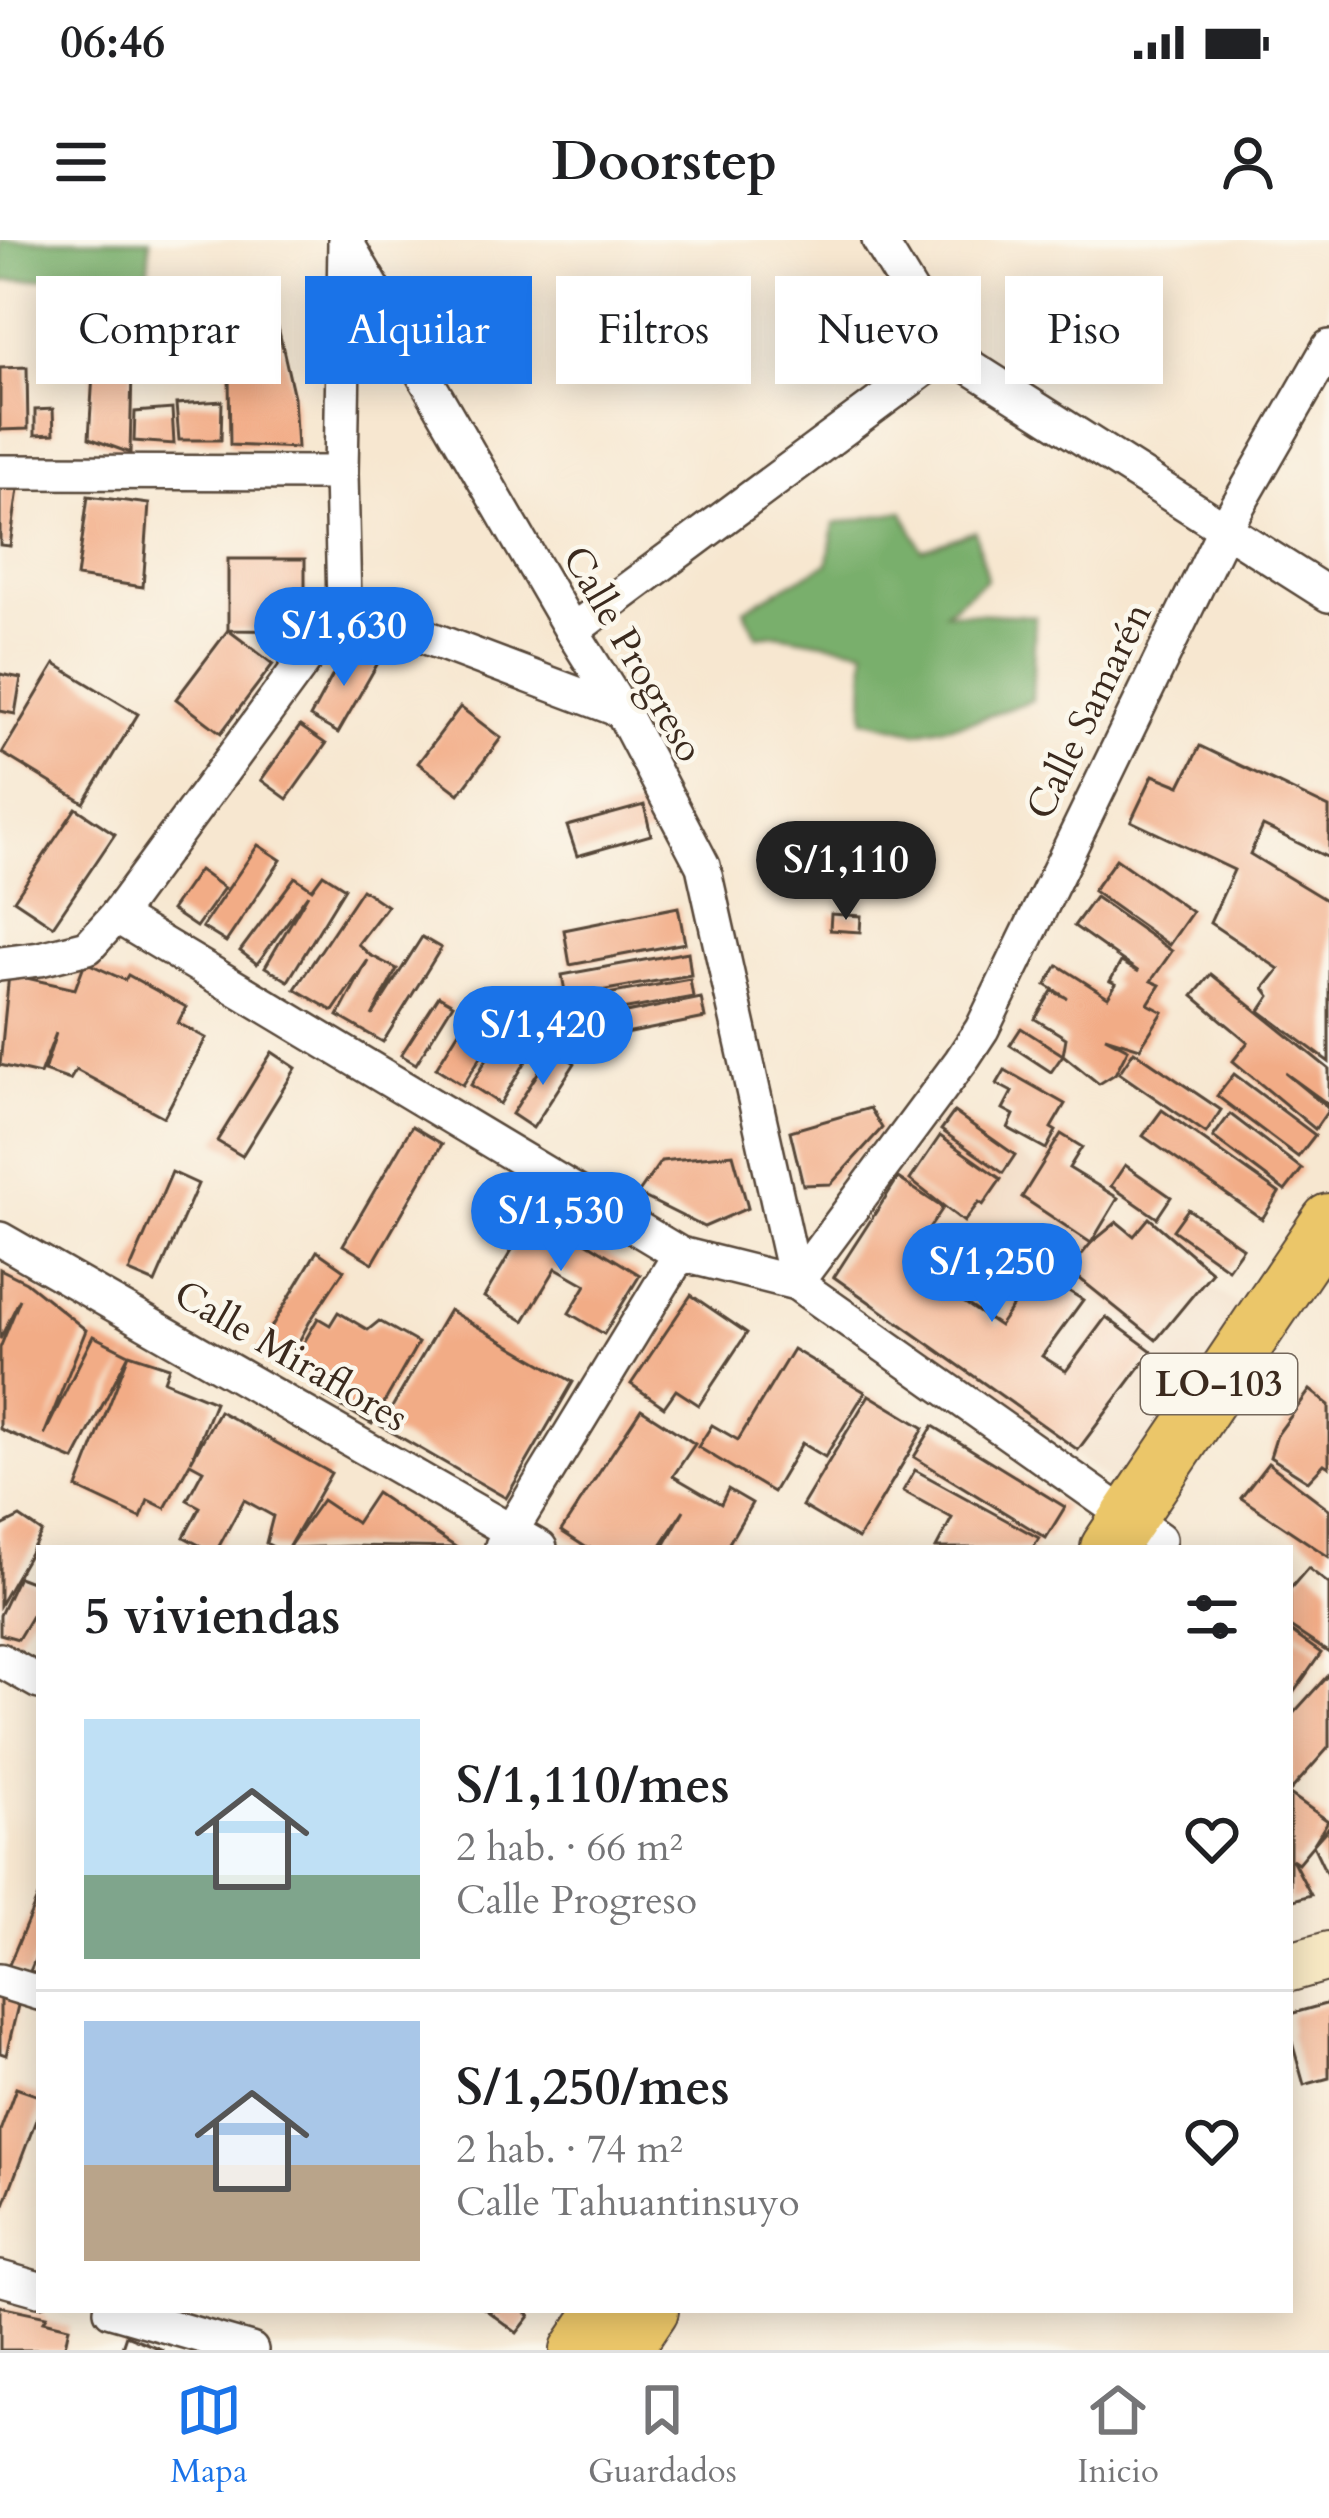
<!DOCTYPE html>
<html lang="es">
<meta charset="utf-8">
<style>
:root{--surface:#fff;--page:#f2f2f2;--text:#202124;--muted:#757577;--line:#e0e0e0;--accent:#1a73e8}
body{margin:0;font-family:Cardo,serif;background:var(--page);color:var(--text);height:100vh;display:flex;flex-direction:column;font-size:45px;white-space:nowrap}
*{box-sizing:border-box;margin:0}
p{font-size:39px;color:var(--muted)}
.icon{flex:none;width:66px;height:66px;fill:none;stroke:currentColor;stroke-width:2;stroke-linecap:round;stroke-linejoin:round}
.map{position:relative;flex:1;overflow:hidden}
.drawer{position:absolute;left:36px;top:1305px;width:1257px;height:768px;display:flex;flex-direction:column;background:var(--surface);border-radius:0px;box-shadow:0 6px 30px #0003}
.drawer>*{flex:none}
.hud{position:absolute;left:36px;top:36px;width:1257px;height:108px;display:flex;gap:24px}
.price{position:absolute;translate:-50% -102px;padding:0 27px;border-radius:42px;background:var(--accent);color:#fff;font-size:39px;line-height:78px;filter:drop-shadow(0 3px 6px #0008)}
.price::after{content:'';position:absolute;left:50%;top:72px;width:36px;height:27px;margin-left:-18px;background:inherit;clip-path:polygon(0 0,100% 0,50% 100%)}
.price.selected{background:#222;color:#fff}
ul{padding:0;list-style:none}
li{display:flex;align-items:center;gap:36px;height:300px;padding:0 48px}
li+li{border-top:3px solid var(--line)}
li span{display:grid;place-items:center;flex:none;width:336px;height:240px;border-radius:0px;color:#555}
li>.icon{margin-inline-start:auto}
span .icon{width:144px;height:144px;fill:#fffc;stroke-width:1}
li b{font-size:51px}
h2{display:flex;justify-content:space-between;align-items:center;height:144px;padding:0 48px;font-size:51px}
.tag{padding:0 42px;border-radius:0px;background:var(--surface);box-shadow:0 6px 30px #0003;font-size:42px;line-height:108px}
.tag.selected{background:var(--accent);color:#fff}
.status{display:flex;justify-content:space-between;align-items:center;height:84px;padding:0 60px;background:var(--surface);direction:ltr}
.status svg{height:33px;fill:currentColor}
header{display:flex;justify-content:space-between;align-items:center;height:156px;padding:0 48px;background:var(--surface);font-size:54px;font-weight:700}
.tab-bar{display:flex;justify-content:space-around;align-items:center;height:168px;border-top:3px solid var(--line);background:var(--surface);font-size:33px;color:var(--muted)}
.tab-bar a{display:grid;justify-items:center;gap:6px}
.tab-bar .selected{color:var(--accent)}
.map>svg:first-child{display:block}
.built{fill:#f0d5bc}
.forest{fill:#79af6c;stroke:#5a6c45;stroke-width:3}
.building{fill:#f2ac86}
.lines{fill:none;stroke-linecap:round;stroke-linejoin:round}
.minor-casing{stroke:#574639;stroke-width:38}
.secondary-casing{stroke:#574639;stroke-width:52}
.primary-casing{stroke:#574639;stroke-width:58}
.minor{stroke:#fff;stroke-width:33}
.secondary{stroke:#f7e8c3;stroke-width:48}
.primary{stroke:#ebc669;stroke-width:54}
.labels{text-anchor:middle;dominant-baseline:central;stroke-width:9;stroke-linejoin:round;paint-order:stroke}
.shield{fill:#fbf7ec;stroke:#75685c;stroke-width:3}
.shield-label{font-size:36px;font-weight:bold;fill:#3b2a1e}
.street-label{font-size:39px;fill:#3b2a1e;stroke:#fbf7ec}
</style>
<div class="status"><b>06:46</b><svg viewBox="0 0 49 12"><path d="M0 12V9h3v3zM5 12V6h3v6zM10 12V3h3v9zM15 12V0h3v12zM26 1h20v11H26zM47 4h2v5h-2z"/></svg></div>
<header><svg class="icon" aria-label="menu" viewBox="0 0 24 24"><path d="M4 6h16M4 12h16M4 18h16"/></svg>Doorstep<svg class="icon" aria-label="person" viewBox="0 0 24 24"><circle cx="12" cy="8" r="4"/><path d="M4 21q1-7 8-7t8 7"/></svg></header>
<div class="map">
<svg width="1329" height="2110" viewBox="0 0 1329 2110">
<rect width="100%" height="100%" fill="#fbf7ec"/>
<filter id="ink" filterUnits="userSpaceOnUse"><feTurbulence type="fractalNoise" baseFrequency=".00833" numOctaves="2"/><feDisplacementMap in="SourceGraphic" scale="24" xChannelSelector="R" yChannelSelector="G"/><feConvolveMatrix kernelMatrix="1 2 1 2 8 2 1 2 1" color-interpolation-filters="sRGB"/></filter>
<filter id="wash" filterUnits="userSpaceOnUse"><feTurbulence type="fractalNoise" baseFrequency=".004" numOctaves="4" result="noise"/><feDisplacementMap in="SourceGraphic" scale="48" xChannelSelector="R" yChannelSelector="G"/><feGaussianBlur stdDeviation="2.7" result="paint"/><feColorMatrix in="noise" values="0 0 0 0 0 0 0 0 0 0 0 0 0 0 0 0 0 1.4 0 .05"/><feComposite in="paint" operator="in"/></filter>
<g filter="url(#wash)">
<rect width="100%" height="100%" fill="#f7e7d0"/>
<polygon class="built" points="946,866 1248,1072 1124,1250 820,1038"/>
<g class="forest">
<polygon points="0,0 150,0 148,32 2,41"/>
<polygon points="903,271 922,310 975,291 987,339 945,372 1035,376 1032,460 977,480 917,492 864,479 865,409 777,394 757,396 744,369 828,323 834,284"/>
</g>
<g id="blocks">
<g class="building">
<polygon points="109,43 134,50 130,213 89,198 94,118"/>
<polygon points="222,84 278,87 294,157 297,208 230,205 229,135 220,106"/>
<polygon points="27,127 28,189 0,190 0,128"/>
<polygon points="222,161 221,200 179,200 176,164"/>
<polygon points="53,169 54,194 35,195 35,170"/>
<polygon points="172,169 174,204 134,201 135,172"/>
<polygon points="0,246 18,249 10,306 0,305"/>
<polygon points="88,256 149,264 143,347 77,337"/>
<polygon points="228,319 305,319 305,391 228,390"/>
<polygon points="228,390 273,424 221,493 176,459"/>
<polygon points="349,405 379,421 338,493 310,477"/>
<polygon points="55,424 138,474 84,563 2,513"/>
<polygon points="0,434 21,438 15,474 0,471"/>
<polygon points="460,467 501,498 459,554 418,523"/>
<polygon points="300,486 326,504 287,559 261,540"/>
<polygon points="1200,506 1329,568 1329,618 1263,586 1250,614 1329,662 1329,822 1260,771 1270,756 1264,748 1279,729 1210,683 1234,630 1131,581 1153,535 1180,546"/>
<polygon points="644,565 651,595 577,616 567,586"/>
<polygon points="76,568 115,594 53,686 14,660"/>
<polygon points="258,605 281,620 226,702 202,687"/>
<polygon points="1116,619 1192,672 1169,705 1093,651"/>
<polygon points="199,630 224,648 196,687 171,670"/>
<polygon points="323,634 345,648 288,741 265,727 308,654 257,724 240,711 295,637 312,649"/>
<polygon points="362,649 387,666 358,704 370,715 397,729 372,776 422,697 441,708 383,802 338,776 368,720 333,771 295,749"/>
<polygon points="1095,657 1172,711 1151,741 1160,745 1148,764 1163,772 1140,808 1105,797 1128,809 1115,834 1099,844 1063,815 1051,832 1010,805 1021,788 1063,815 1066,798 1035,779 1052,751 1067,758 1046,745 1058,725 1108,757 1116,744 1110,741 1121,722 1139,732 1074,686"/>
<polygon points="678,667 685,703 570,725 564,690"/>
<polygon points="831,674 861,676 860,692 830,690"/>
<polygon points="688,712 691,735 566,757 562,735"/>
<polygon points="85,722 125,740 128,735 186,767 178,783 206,798 164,877 76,830 70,840 44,831 56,793 40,834 0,825 9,734 75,749"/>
<polygon points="1211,734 1329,829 1329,865 1285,833 1329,869 1315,889 1233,821 1248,802 1193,756"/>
<polygon points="690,739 693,757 567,780 564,762"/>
<polygon points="483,752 511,769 463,845 436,828"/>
<polygon points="526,754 556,772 500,864 471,845"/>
<polygon points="439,756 453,764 416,824 401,815"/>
<polygon points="701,758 705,778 576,804 571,784"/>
<polygon points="553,809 575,823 533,888 512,874"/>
<polygon points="1134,811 1221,870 1206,893 1119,833"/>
<polygon points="272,812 296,828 242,916 217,901"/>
<polygon points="1005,830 1065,864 1051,888 1056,891 1046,909 1008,888 1014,875 1003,869 1012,852 997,844"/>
<polygon points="1234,834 1315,895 1298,917 1217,856"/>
<polygon points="870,868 882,888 831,944 803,945 790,891"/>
<polygon points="1162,870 1279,953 1262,979 1143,896"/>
<polygon points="954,872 1015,915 1003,933 941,890"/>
<polygon points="1230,874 1302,929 1285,951 1213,897"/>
<polygon points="412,886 442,904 373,1023 343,1005"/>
<polygon points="1061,894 1082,907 1069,928 1118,958 1091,1003 1022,957"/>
<polygon points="940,896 1001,939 983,965 979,962 964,982 910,940"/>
<polygon points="733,914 748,968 704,987 638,954 661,921"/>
<polygon points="1125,925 1171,957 1157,978 1111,946"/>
<polygon points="172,932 198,944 155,1043 129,1032"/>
<polygon points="898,938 943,968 906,1023 999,1086 1037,1031 1083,1060 1042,1116 1066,1131 1106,1077 1152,1111 1078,1210 834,1037"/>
<polygon points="1188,969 1243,1008 1228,1029 1173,990"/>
<polygon points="535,971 640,1035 604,1094 569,1073 586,1045 556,1028 524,1081 484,1057"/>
<polygon points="1149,978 1212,1032 1156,1100 1069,1030 1091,1003 1117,982 1134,996"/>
<polygon points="317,1011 344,1030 310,1081 284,1129 255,1114"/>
<polygon points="0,1029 26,1042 86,1090 44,1195 93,1096 129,1114 169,1127 164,1141 215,1162 191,1221 219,1171 331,1233 288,1308 275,1308 266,1303 273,1276 244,1260 218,1308 205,1308 184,1297 200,1267 187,1260 203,1230 190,1223 165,1268 148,1260 141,1278 77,1248 129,1114 74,1220 0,1189 0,1108 20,1059 0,1099"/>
<polygon points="691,1055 747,1093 699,1165 676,1150 664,1167 631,1144"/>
<polygon points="449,1070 573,1142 506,1258 381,1186"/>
<polygon points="338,1072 368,1090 379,1081 418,1103 372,1184 325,1157 330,1150 290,1127 318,1078 330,1085"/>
<polygon points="793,1109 865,1152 825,1217 802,1203 773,1252 698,1207 712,1185 738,1200"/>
<polygon points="1310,1150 1329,1165 1329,1227 1324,1224 1308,1241 1270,1217 1277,1195"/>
<polygon points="869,1155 924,1188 858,1299 802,1266"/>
<polygon points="641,1169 695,1204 673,1236 721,1264 728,1249 752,1263 729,1303 738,1308 663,1308 684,1270 659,1308 587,1308 561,1291"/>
<polygon points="933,1186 1065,1267 1046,1298 914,1217"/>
<polygon points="1268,1223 1329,1269 1329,1317 1241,1258"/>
<polygon points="915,1230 1039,1298 1033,1308 936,1308 952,1278 903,1251"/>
<polygon points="376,1253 457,1308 352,1306 288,1308 322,1260 356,1283"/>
<polygon points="20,1277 42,1292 0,1365 0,1287"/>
<polygon points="1308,1328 1329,1344 1329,1413 1290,1387 1290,1349"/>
<polygon points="18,1337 39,1345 39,1364 18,1399 0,1394 0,1375"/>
<polygon points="1290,1391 1321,1413 1294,1452 1290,1448"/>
<polygon points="1329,1434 1329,1507 1290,1551 1290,1477"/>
<polygon points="1290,1554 1328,1581 1313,1605 1329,1587 1329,1639 1313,1605 1298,1623 1292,1619 1311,1655 1290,1661"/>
<polygon points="39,1654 39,1710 28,1736 8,1727"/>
<polygon points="0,1752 20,1757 6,1815 0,1813"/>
<polygon points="1329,1763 1329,1838 1304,1845 1290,1795 1290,1774"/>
<polygon points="16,1848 39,1856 39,1872 0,1975 0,1891"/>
<polygon points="0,2066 47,2076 44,2081 69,2087 64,2110 0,2110"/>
<polygon points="486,2070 528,2070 526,2073 530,2076 517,2093"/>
<polygon points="126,2095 163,2110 121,2110"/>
</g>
</g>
</g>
<g filter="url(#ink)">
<use href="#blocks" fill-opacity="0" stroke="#574639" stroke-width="3"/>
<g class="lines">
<defs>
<g id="minor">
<polyline points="345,0 572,391 622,471 703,626 796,1043"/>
<polyline points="879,0 947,112 1329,355"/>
<polyline points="0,232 341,233"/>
<polyline points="344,366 622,471"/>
<polyline points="572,391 947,112"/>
<polyline points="116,676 680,1014 796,1043 1159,1299"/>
<polyline points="0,724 40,719 88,707 116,676 344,366 341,233 345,2"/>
<polyline points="0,999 540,1308"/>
<polyline points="796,1043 961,821 982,789 1225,288 1329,107"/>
<polyline points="502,1306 680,1014"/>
<polyline points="0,1420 39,1442"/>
<polyline points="0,1741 39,1753"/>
<polyline points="0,2038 39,2049"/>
<polyline points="111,2070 251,2110"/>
</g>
<polyline id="secondary" points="1290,1727 1329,1716"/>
<g id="primary">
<polyline points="1108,1308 1329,981"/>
<polyline points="578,2110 605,2070"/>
<polyline points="624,2110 651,2070"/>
</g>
</defs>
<use href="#minor" class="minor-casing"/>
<use href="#secondary" class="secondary-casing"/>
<use href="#primary" class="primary-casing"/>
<use href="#minor" class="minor"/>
<use href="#secondary" class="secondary"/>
<use href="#primary" class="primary"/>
</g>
</g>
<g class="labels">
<rect class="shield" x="1141" y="1114" width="156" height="60" rx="9"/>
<g class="shield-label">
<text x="1219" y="1144">LO-103</text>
</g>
<g class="street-label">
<text transform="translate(633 414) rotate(60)">Calle Progreso</text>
<text transform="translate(1089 471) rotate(-64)">Calle Samarén</text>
<text transform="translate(291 1116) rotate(30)">Calle Miraflores</text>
</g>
</g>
</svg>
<b class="price" style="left:344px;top:449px">S/1,630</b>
<b class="price selected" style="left:846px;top:683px">S/1,110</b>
<b class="price" style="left:543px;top:848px">S/1,420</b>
<b class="price" style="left:561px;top:1034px">S/1,530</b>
<b class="price" style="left:992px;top:1085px">S/1,250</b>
<div class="hud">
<a class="tag">Comprar</a>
<a class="tag selected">Alquilar</a>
<a class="tag">Filtros</a>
<a class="tag">Nuevo</a>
<a class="tag">Piso</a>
</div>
<section class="drawer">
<h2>5 viviendas<svg class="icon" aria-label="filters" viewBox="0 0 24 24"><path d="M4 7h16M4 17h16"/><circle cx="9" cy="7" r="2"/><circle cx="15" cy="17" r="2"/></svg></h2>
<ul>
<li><span style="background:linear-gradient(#bfe0f5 65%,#7fa58c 0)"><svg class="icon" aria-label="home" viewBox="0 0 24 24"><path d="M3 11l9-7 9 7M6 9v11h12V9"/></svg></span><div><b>S/1,110/mes</b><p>2 hab. · 66 m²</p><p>Calle Progreso</p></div><svg class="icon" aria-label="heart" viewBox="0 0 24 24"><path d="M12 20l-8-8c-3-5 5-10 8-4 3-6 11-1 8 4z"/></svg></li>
<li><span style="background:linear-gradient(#a9c7e8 60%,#b9a48a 0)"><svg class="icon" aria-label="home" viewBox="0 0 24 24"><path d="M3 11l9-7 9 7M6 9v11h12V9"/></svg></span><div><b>S/1,250/mes</b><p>2 hab. · 74 m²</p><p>Calle Tahuantinsuyo</p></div><svg class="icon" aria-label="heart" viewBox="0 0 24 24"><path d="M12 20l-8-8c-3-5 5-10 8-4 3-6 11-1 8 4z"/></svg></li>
</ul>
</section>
</div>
<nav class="tab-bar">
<a class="selected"><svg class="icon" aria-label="map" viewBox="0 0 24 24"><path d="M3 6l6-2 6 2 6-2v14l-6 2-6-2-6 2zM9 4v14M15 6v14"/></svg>Mapa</a>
<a><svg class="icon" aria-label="saved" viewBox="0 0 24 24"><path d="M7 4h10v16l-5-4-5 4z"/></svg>Guardados</a>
<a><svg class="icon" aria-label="home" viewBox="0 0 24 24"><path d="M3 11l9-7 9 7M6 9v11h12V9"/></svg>Inicio</a>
</nav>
